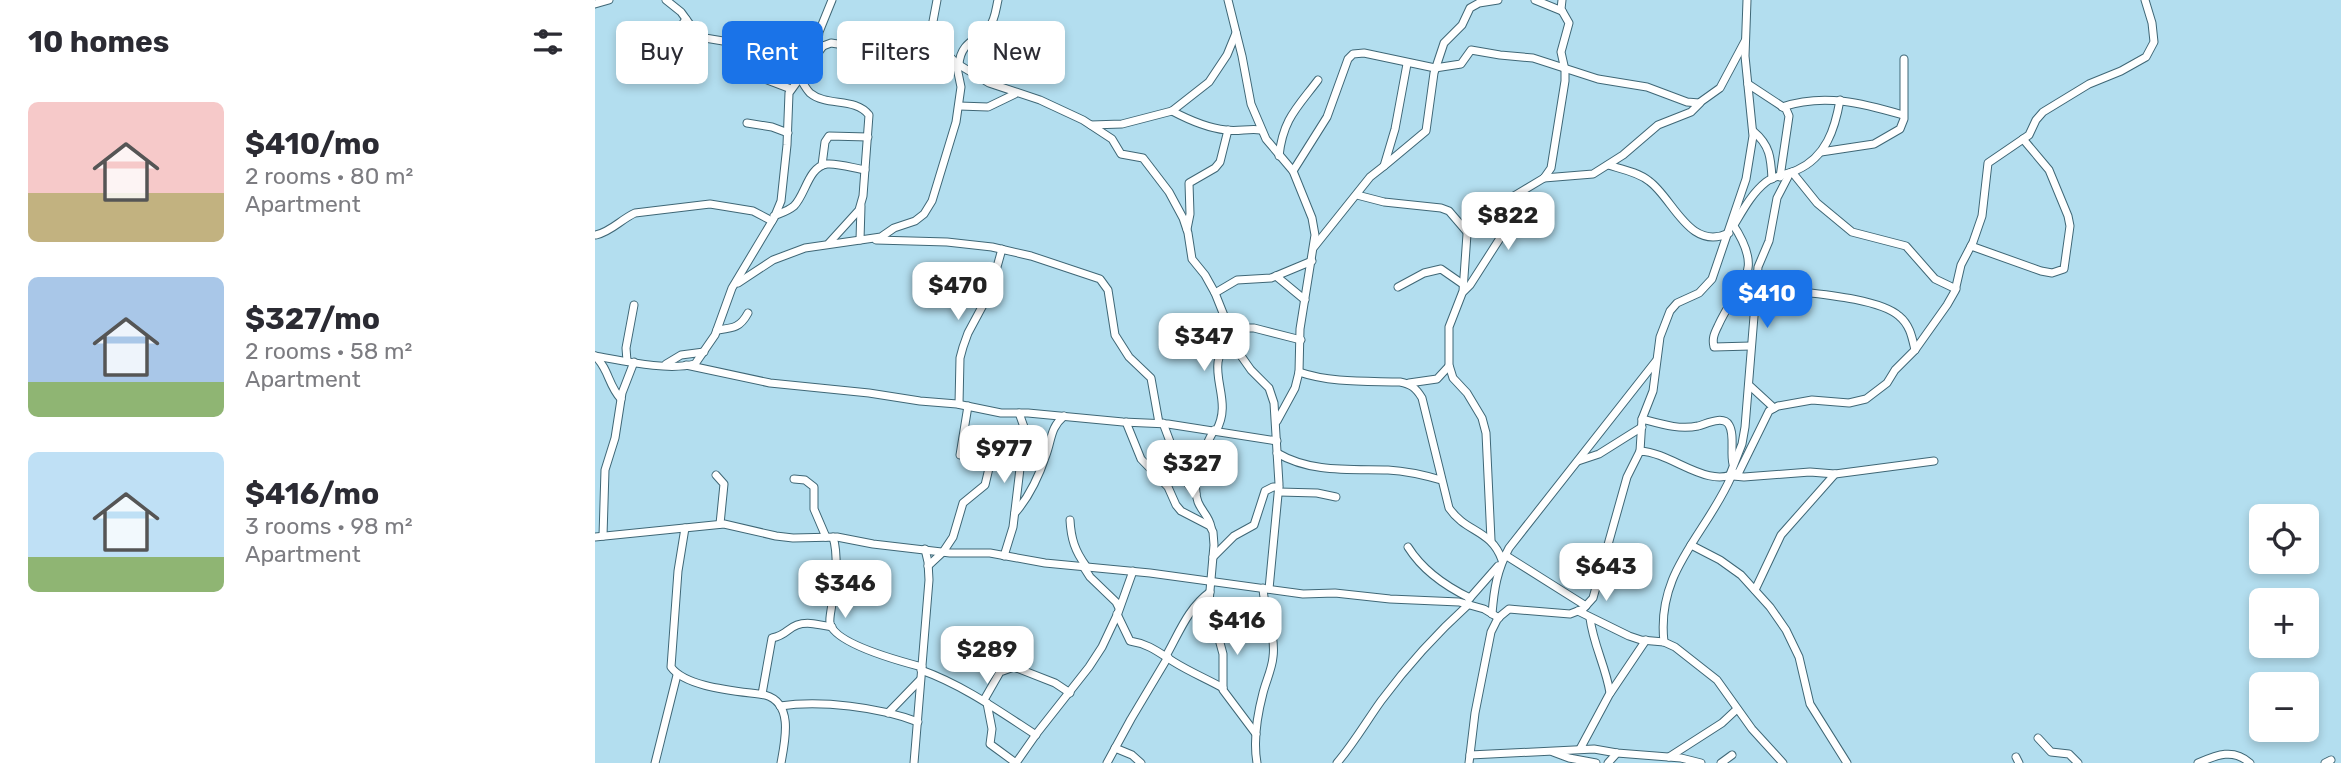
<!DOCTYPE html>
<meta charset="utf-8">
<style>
:root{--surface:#fff;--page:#f7f7f7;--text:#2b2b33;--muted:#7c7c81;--accent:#1a73e8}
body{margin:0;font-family:Rubik,sans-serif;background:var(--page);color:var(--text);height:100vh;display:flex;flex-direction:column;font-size:26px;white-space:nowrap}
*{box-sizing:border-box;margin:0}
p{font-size:23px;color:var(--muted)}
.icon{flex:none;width:38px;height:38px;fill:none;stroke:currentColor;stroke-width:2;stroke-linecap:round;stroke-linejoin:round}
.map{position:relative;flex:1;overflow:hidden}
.side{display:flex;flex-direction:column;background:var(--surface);width:595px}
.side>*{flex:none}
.hud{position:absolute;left:21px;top:21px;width:665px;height:63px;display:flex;gap:14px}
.tools{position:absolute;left:1654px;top:504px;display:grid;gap:14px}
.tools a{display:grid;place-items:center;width:70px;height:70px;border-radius:10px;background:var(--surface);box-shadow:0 4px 10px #0003;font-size:35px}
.price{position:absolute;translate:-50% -60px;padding:0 16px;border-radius:14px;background:#fff;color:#222;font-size:23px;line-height:46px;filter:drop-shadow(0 2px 4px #0008)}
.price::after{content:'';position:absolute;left:50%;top:42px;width:21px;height:16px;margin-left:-10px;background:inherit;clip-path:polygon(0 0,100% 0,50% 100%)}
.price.selected{background:var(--accent);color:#fff}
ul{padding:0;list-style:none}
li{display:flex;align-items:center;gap:21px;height:175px;padding:0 28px}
li span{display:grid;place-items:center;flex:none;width:196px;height:140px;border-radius:10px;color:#555}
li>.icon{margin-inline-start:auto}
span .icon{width:84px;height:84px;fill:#fffc;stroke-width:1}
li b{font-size:30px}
h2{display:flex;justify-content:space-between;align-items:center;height:84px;padding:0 28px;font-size:30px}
.pill{padding:0 24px;border-radius:10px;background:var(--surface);box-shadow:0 4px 10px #0003;font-size:24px;line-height:63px}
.pill.selected{background:var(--accent);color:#fff}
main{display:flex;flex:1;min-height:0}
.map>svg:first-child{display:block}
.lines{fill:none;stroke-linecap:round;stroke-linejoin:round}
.minor-casing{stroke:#3f6776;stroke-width:9}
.minor{stroke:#fff;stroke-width:7}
</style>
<main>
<section class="side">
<h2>10 homes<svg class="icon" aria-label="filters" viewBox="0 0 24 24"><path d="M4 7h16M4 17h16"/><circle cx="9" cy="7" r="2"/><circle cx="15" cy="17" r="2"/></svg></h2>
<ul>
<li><span style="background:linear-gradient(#f6c9c9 65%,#c2b280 0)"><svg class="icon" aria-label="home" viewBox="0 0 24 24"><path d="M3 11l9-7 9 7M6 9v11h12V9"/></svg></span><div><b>$410/mo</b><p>2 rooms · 80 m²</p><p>Apartment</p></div></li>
<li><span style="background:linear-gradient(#a9c7e8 75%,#8fb573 0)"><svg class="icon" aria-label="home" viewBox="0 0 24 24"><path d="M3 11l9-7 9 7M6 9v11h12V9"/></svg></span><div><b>$327/mo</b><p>2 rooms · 58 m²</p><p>Apartment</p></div></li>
<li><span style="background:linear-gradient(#bfe0f5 75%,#8fb573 0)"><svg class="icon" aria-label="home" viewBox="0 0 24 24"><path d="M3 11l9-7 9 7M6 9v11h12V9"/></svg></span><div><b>$416/mo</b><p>3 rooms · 98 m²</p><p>Apartment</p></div></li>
</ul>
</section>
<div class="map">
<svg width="1746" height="763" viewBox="0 0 1746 763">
<rect width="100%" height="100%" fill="#b3deef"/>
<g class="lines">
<defs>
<g id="minor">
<polyline points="71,0 86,12 104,37 134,42 149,29 157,27 167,28 183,38 228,46"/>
<polyline points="633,0 647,56 656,104 671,139 698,171 717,218 720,235 705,329 704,372 700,388 682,421"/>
<polyline points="940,0 967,11"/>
<polyline points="0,4 14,0"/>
<polyline points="222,49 224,32 237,0"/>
<polyline points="49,50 60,54 68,52 91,19"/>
<polyline points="296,52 305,32 312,31 338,36"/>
<polyline points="361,63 394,83 445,100 488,120 517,139 526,154 548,158 574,192 588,218 593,233 597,259 610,275 620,293 644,353 656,370 674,388 679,403 684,484 674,589"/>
<path d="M364,65C365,43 381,40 394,27C400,21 401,8 403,0"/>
<polyline points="162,76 196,89"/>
<path d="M205,78C208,83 211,89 215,93C232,107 260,97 274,115L268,196L264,210L234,243"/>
<polyline points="1153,84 1191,109 1194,116 1185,177"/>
<polyline points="364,106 393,107 420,94"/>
<path d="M1187,107C1229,93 1267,103 1308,115"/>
<path d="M577,111C594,120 612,128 631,130C643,132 654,128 666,130"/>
<polyline points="152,123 177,127 193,133"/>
<polyline points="496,125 527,124 577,111 614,82 632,55 641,33"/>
<path d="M1158,131C1175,145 1176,158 1177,179"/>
<polyline points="1226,152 1279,144 1305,129 1309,119 1309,59"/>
<path d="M684,156C688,119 702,108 723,80"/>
<polyline points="227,165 230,142 234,136 273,137"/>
<path d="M1013,165C1026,169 1043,172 1054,181C1078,198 1094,252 1134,233"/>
<polyline points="789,166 831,131 839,73 849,43 867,25 875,8 884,3 903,0"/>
<polyline points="698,171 732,117 753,59 758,54 769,53 840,68 866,64 876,50 905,55 938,58 1003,79 1052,87 1092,102 1104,103 1125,88 1150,41"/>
<polyline points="1197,172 1222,203 1257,232 1311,246 1340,279 1361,289"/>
<polyline points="949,178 998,174 1028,155 1063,125 1096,112 1105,103"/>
<polyline points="762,195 789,202 846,208 854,211 872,232"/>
<path d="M179,216C186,213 193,211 199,206C211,194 213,167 232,164C243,163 258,168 270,170"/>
<path d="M1137,223C1172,275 1143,281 1123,326C1119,334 1117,339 1119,347L1156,346"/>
<path d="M1139,225C1148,210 1157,193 1171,182C1180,175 1192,175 1202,170C1231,157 1240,129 1245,100"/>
<polyline points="592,229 595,214 594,183 620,168 625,162 633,130"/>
<path d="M1,235C17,231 25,220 40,213L115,204L158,211L177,221"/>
<polyline points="265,240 266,206"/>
<polyline points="281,240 352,242 397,247 436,256 505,279 513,290 520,335 534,357 556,378 564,423"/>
<polyline points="1376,246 1446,271 1457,273 1469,269 1475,226 1473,216 1454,170 1428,139"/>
<polyline points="719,247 775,177 789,166 800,129 812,64"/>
<polyline points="681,276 710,300"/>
<polyline points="143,283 178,260 210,248 286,237 299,228 320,221 329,214 337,201 361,122 366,87 361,63 341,42 336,32 342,0"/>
<path d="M1162,284C1177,285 1185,289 1199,291C1225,294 1285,299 1304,316C1315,325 1317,337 1320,350"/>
<polyline points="803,287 829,273 846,269 869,285"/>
<polyline points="869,291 875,285 909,232 925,193"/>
<polyline points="620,293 642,280 676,278 717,261"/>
<polyline points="633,328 659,328 706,340"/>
<path d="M122,330C138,328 145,328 153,313"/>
<path d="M0,356C29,361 72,371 100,364L120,335L137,288L179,218L186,201L192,145L194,93L228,46L236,43L296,52L341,42"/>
<path d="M0,356C14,369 13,385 26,399"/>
<polyline points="32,361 31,348 39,305"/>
<polyline points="71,364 86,355 109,352"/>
<polyline points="91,365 175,383 274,393 325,401 362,404 406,413 433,413 528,422 573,424 682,441"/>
<path d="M704,372C736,383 771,381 805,382C816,384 821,388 827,398L854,508C871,533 896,529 907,560"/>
<polyline points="814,383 842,379 854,366"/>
<polyline points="1154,385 1179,408"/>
<polyline points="364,404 365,358 368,347 373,333 395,292 407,249"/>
<path d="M1047,419C1066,424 1084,430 1103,426C1111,424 1128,415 1134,425C1140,435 1135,453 1138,464"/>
<polyline points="531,422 546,459 573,487 581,505 586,511 615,526 618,532 619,545 614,602 628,654 628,690 661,734"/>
<polyline points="568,423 589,479 601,494"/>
<path d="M621,431C641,396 604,368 637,337"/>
<polyline points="428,440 442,446 454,442"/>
<polyline points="1045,451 1047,419 1058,391 1065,337 1075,311 1082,303 1104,293 1117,279 1151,179 1158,136 1150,56 1152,0"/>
<path d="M682,453C716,473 755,469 793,470C811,471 829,475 846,480"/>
<polyline points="983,461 1004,454 1047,427"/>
<polyline points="121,475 129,484 125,524"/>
<polyline points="1138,476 1149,477 1215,472 1240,474 1339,461"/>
<polyline points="1134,477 1147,444 1150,427 1163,267 1174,241 1182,198 1195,173"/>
<polyline points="199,479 210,480 219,487 219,509 231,537"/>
<polyline points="684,492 722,493 741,497"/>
<path d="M420,513C435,496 444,476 451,455C457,439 455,428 469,416"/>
<path d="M475,520C476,539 480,551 491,566"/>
<path d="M616,527C614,516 607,512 603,502C595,481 609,448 619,430"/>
<path d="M90,528L83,571L76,667C91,688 144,691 170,695C199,703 190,741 186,763"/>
<polyline points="8,536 10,470 20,438 27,393 39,362"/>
<polyline points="0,537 129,524 181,536 198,538 242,537 278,544 355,553 395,553 450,563 555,573 708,594 740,593 795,599 864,602 889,609 904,618"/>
<path d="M238,537C244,557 240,581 237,602C237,608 234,617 235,623C239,644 308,662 327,667"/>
<polyline points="896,540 891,433 887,418 872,393 858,378 854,365 854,327 868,291 872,234 878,215 884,209 919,196 949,178 956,168 970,81 970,70 966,52 974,23 966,9 967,0"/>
<polyline points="1096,545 1125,560 1146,575 1175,607 1191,630 1204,657 1215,704 1252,763"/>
<path d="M813,547C828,571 850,586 875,598"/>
<polyline points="910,555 991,606"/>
<polyline points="409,556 418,527 429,435 429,427 424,413"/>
<polyline points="618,557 639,536 659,525 670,491 678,487 684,487"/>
<polyline points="333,566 348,552 358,537 368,503 390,485 395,464 394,457 365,455 373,406"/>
<polyline points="488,566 495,577 521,602 524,608"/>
<polyline points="1160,590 1186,535 1240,474"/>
<polyline points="874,599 903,566"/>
<polyline points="983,611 1034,636 1046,640 1069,642 1080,647 1122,680 1157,729 1188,763"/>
<path d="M522,614L535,641C554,644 563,652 579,662C595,672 612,679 628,688"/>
<path d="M897,614C899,589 902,570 914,548L1061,361"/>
<path d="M995,618C998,644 1011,667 1015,693"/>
<path d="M1069,642C1061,571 1110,536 1136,477"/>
<path d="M571,656C584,633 593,608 615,592"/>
<path d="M326,670C368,685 404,711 441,735"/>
<path d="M167,694L177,638C192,635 191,629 202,625C213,621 225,625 237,627"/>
<polyline points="389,700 405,672 419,667 460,683 475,693"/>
<polyline points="392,703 397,729 395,744 421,763 442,733 494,667 507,647 523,613 538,571"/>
<path d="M185,706C226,700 284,707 323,722"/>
<polyline points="293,713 325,680"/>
<polyline points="1443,738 1456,752 1474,754 1483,763"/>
<polyline points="520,748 537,755 546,763"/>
<polyline points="985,749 1014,695 1051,640"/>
<polyline points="958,752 974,758 1001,763"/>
<polyline points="875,755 999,749 1022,753 1086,758 1106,763"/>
<polyline points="1074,757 1127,723 1142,709"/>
<polyline points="1421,757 1424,763"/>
<polyline points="60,763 82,675"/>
<polyline points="319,763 334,580 333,562 330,549"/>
<polyline points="512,763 536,719 573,657"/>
<path d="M662,763C658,740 662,716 668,693C671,681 677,669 678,657C681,634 669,611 668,588"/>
<path d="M742,763C759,743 771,722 786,701C812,666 842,633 874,604"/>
<path d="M874,763L880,713L896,632L903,618L914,609L975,614L988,609L998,598L1032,477L1045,451C1079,453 1111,490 1144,472L1174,411L1183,406L1217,400L1254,403L1271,399L1292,383L1300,370L1320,350L1352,305L1360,291L1366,265L1378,242L1387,216L1393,163L1434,135L1441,120L1448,112L1494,84L1526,71L1551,57L1559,42L1557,23L1550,0"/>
<polyline points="1013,763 1022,753"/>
<polyline points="1126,763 1137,755"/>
<path d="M1603,763C1622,755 1638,748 1655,763"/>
<polyline points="1730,763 1736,760"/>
</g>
</defs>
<use href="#minor" class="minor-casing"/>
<use href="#minor" class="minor"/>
</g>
</svg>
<div class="tools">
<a><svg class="icon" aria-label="locate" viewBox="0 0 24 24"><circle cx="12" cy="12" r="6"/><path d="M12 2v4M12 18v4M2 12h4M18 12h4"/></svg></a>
<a>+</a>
<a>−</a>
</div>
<b class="price" style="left:913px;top:252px">$822</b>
<b class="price" style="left:363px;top:322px">$470</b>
<b class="price selected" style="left:1172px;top:330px">$410</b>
<b class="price" style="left:609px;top:373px">$347</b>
<b class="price" style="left:409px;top:485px">$977</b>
<b class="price" style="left:597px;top:500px">$327</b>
<b class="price" style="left:1011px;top:603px">$643</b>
<b class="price" style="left:250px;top:620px">$346</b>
<b class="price" style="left:642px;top:657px">$416</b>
<b class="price" style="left:392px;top:686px">$289</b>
<div class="hud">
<a class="pill">Buy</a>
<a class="pill selected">Rent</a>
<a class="pill">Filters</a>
<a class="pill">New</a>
</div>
</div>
</main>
